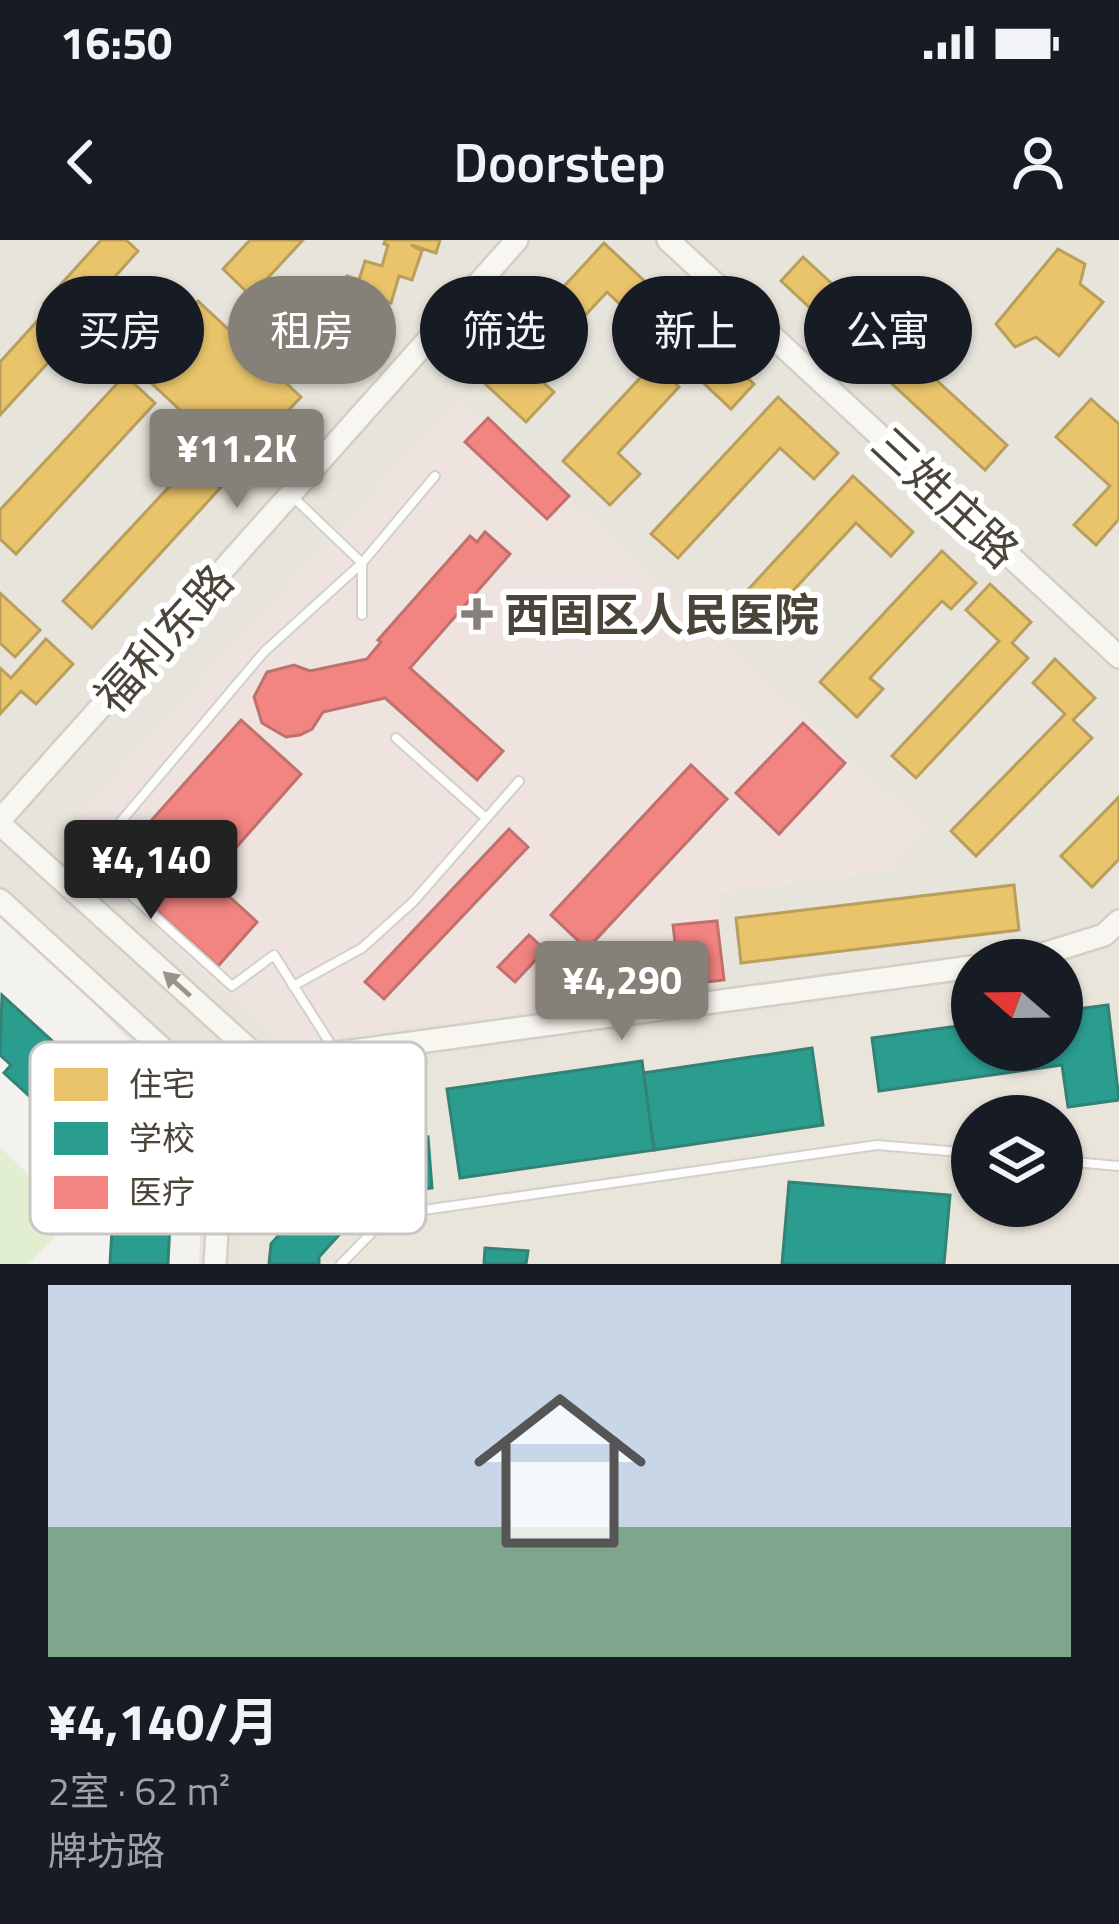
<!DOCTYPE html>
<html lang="zh">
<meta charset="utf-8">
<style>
:root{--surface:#171b24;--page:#242831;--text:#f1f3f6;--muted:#9ea1a6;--accent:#868178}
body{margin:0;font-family:"Titillium Web","Noto Sans SC",sans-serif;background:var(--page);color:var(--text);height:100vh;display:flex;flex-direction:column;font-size:45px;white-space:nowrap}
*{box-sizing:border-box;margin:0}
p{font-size:39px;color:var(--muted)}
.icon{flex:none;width:66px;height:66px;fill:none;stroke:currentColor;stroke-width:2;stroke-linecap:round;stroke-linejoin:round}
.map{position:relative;height:1024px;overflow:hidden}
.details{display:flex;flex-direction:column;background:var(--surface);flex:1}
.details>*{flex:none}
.guide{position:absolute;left:36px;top:36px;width:1047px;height:108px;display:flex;gap:24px}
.needle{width:78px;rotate:290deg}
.controls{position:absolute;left:951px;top:699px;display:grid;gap:24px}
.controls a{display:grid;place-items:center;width:132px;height:132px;border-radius:50%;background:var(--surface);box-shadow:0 3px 9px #0004;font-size:60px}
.price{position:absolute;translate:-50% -102px;padding:0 27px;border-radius:12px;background:var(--accent);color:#fff;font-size:39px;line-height:78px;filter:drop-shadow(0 3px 6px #0008)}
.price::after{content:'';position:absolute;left:50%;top:72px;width:36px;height:27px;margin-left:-18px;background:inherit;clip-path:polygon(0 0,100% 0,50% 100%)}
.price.active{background:#222;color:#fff}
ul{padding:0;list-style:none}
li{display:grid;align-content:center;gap:24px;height:636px;padding:0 48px}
li span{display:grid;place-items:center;height:372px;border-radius:0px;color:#555}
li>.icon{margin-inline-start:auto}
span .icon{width:216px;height:216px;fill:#fffc;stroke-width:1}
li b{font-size:51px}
.tag{padding:0 42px;border-radius:54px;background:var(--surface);box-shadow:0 3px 9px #0004;font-size:42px;line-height:108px}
.tag.active{background:var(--accent);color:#fff}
.status{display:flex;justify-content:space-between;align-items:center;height:84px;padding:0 60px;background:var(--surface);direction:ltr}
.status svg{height:33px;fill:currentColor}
header{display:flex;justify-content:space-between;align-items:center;height:156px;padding:0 48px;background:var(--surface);font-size:54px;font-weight:600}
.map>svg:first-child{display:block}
.residential{fill:#e7e4dc;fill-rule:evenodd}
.education{fill:#eae5da;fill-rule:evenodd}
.medical{fill:#eee3df}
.green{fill:#e1eecf}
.homes{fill:#e9c46a;stroke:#ba9e5b;stroke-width:3}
.schools{fill:#2a9d8f;stroke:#348275;stroke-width:3}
.health{fill:#f28482;stroke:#c0716c;stroke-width:3}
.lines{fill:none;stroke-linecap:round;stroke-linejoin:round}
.lane-casing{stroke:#d2d0cb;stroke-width:12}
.secondary-casing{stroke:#d3cfc5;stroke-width:26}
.lane{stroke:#fdfdfc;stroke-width:8}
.secondary{stroke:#f7f6f1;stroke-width:21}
.oneway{fill:#98948c}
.poi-dot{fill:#868178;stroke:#fff;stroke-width:4.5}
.labels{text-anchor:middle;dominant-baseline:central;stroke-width:12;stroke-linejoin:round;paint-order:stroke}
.street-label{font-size:45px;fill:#4b4439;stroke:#fff}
.poi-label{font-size:45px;font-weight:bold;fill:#4b4439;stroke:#fff;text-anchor:start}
.key{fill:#fff;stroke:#c9c7c4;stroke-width:3}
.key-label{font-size:33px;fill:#4b4439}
</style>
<div class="status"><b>16:50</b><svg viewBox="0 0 49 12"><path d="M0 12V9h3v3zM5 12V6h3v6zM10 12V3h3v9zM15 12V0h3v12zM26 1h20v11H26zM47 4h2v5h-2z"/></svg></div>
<header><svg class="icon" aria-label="back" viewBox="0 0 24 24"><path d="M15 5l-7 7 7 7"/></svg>Doorstep<svg class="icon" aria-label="person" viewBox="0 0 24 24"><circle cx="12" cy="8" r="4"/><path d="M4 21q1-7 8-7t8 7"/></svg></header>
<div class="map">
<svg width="1119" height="1024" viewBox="0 0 1119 1024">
<rect width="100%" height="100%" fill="#f4f2ee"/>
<path class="residential" d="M0,0H1119V1024H199L205,880L0,664ZM972,720H1062V810H972ZM972,876H1062V966H972Z"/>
<path class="education" d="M1119,688V1024H238L246,879L284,837L972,744V810H1062V724L1090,714ZM972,876H1062V966H972Z"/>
<polygon class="medical" points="459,158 927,589 889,631 717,653 727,745 281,804 57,598"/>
<polygon class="green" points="0,907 73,978 29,1024 0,1024"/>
<g class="homes">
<polygon points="101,0 126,0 138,11 73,83 79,89 0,175 0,122 49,68 44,63"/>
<polygon points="250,0 303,0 251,56 223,29"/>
<polygon points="385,0 440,0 436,13 411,5 422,11 412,40 399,36 391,63 375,57 365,87 341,79 333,108 299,97 303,85 273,76 284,41 328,55 323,70 335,74 347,36 359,40 365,21 382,26 388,5 384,4"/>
<polygon points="604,3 754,144 731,169 607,52 532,132 554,152 526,182 479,138"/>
<polygon points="1058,9 1085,24 1080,44 1103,62 1059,116 1036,97 1015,107 996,84"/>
<polygon points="803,17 1007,205 985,230 781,41"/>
<polygon points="198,61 301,157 238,224 135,128"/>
<polygon points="654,123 679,147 618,213 640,234 610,265 563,221"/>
<polygon points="125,135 155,163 16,314 0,299 0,270"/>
<polygon points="778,157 838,213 814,239 780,208 678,318 651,294"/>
<polygon points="1091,159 1119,184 1119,279 1096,305 1074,285 1110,246 1056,197"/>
<polygon points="206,207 234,233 92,388 63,361"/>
<polygon points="853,236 913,292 891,316 856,283 777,368 783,374 762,396 732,367"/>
<polygon points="942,311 976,343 951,369 942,361 870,438 883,449 857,477 820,442"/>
<polygon points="990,344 1031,382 1012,403 1028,418 916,538 892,516 999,401 966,370"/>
<polygon points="0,353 40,390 15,417 0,403"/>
<polygon points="46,399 73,424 36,464 21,451 0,474 0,428 11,438"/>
<polygon points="1055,419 1095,458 1073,480 1092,498 976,616 951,591 1065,474 1033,443"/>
<polygon points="1119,557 1119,619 1092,647 1061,616"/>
<polygon points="1014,645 1019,690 741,723 736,678"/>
</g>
<g class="schools">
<polygon points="2,755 143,884 120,908 110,899 95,916 4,833 11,825 0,815"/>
<polygon points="1108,765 1119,860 1068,867 1062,825 879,851 872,798 972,784 972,810 1062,810 1062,771"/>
<polygon points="812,808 823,885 654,910 643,833"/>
<polygon points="642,821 654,910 460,938 447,849"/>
<polygon points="428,897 432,948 376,954 319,1017 319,1024 269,1024 271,1004 359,904"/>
<polygon points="115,937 172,940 168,1024 110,1024"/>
<polygon points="789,942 950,955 944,1024 782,1024"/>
<polygon points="485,1008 528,1011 526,1024 484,1024"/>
</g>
<g class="health">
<polygon points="488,178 569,256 547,279 465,202"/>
<polygon points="485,292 510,314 410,428 503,511 477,540 385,458 323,472 312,489 300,495 286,497 262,483 254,457 267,432 294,425 310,431 367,419 381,402 378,400 470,296 477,302"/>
<polygon points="241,480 301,534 209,638 257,682 218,726 109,628"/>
<polygon points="803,483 845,523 779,594 736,553"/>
<polygon points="691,525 727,559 587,709 551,675"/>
<polygon points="509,589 528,607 384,759 365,742"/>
<polygon points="717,681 724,740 541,761 538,734 677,718 673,685"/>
<polygon points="529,695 545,710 515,742 498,727"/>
</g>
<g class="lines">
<defs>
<g id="lane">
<polyline points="292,256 362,323 362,375"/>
<polyline points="396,498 486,578"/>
<polyline points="293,746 362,708 413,662 519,541"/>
<polyline points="335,811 274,715 232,746 90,618 264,412 362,323 435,236"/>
<polyline points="1062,921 1119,926"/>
<polyline points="341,1024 389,975 877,905 972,913"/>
</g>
<g id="secondary">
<polyline points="668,0 1119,417"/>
<polyline points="0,580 517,0"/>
<polyline points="0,584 264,823"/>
<polyline points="0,660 225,866"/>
<polyline points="1024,720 1104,695 1119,681"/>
<polyline points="264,823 972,727"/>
<polyline points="215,1024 225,866 264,823"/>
</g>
</defs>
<use href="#lane" class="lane-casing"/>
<use href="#secondary" class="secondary-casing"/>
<use href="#lane" class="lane"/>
<use href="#secondary" class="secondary"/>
</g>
<defs><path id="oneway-solid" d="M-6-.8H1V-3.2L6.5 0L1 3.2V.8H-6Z" transform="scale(3)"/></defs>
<use class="oneway" href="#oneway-solid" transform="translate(177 744) rotate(-138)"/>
<path class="poi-dot" d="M471 356h12v12h12v12h-12v12h-12v-12h-12v-12h12z"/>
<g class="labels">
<g class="street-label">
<text transform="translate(946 257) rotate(43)">三姓庄路</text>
<text transform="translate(163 398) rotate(-48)">福利东路</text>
</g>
<g class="poi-label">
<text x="504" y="374">西固区人民医院</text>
</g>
</g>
<rect x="30" y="802" width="396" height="192" rx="18" class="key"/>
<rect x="54" y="828" width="54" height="33" fill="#e9c46a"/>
<rect x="54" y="882" width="54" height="33" fill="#2a9d8f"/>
<rect x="54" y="936" width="54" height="33" fill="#f28482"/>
<g class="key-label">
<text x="129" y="856">住宅</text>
<text x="129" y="910">学校</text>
<text x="129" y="964">医疗</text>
</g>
</svg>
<div class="controls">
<a><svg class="needle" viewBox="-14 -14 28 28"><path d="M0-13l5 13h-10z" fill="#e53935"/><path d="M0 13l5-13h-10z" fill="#9ea1a6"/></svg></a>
<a><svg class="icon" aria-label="layers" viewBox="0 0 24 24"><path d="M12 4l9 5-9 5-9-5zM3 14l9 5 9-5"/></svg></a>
</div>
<b class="price" style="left:237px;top:271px">¥11.2K</b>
<b class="price active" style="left:151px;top:682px">¥4,140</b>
<b class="price" style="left:622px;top:803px">¥4,290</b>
<div class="guide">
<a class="tag">买房</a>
<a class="tag active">租房</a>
<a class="tag">筛选</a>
<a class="tag">新上</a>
<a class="tag">公寓</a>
</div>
</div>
<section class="details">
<ul>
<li><span style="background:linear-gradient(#c9d6e8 65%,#7fa58c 0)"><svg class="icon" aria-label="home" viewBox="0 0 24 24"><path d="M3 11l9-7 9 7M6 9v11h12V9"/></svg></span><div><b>¥4,140/月</b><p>2室 · 62 m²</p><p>牌坊路</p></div></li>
</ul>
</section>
